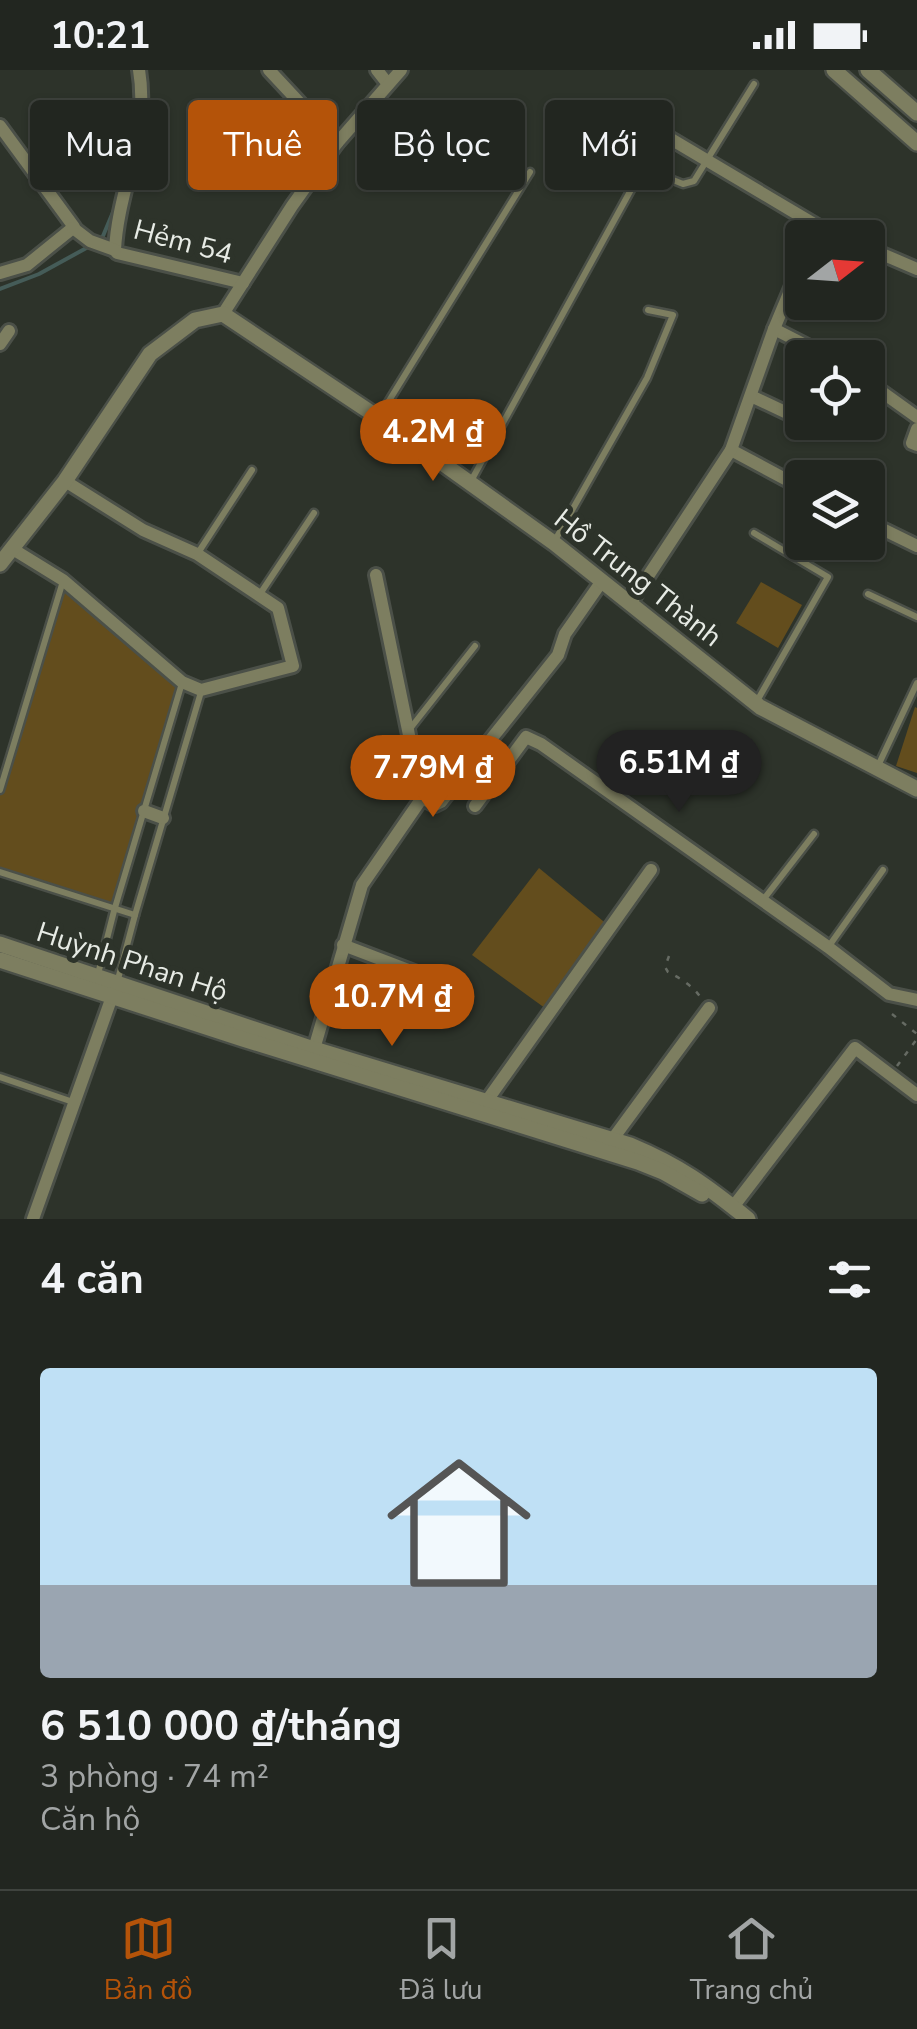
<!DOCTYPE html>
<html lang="vi">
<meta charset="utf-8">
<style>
:root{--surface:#222620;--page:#2a2e29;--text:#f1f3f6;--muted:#a2a5a5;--line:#3f433e;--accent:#b45309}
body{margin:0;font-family:"Nunito Sans",sans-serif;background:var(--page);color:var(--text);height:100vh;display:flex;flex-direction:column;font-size:38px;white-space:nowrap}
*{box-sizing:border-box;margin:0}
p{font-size:32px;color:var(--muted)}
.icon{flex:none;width:55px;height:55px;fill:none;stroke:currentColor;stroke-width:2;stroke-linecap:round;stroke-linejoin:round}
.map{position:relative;height:1149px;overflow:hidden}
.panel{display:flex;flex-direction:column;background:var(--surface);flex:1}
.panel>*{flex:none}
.guide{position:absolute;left:30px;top:30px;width:858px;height:90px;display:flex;gap:20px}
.needle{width:65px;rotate:73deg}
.buttons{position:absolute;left:785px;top:150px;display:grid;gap:20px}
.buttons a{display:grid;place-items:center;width:100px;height:100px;border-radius:10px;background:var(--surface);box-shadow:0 2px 8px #0004,0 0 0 2px var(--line);font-size:50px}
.price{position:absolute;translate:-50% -85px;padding:0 22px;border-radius:35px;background:var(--accent);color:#fff;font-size:32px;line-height:65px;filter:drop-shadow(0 2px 5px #0008)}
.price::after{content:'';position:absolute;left:50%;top:60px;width:30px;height:22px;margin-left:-15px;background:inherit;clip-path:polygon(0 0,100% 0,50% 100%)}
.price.current{background:#222;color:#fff}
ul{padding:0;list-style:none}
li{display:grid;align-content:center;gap:20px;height:530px;padding:0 40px}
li+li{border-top:2px solid var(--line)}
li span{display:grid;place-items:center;height:310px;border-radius:10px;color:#555}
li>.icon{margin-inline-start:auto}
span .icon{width:180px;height:180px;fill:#fffc;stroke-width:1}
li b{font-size:42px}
h2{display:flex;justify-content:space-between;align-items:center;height:120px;padding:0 40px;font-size:42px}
.chip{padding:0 35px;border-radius:10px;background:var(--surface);box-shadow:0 2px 8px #0004,0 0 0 2px var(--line);font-size:35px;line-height:90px}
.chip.current{background:var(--accent);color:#fff}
.status{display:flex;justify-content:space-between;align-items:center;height:70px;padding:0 50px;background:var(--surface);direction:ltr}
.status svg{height:28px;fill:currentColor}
.tabs{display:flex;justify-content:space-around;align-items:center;height:140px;border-top:2px solid var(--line);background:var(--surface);font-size:28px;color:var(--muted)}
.tabs a{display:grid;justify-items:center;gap:5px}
.tabs .current{color:var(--accent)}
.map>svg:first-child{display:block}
.green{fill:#634d1d}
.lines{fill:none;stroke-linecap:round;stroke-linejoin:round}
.stream{stroke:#455c58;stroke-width:4}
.service-casing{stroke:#4b5048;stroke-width:11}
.minor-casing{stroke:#4b5048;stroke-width:18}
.tertiary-casing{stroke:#4b5048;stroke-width:20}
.path{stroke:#666b63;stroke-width:2.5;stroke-dasharray:5 8;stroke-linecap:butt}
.service{stroke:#7d7e60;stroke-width:6}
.minor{stroke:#7d7e60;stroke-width:12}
.tertiary{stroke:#7d7e60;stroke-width:15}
.labels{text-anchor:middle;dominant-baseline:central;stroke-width:10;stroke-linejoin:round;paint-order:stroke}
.street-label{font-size:28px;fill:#e7ebe5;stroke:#2d332a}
</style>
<div class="status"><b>10:21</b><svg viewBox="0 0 49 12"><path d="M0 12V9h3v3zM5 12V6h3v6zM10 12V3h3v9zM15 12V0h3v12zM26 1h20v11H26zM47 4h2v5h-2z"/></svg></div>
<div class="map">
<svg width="917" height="1149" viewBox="0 0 917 1149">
<rect width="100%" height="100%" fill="#2d332a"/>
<g class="green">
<polygon points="63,510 182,612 114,841 0,802 0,720"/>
<polygon points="761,512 802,535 778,578 736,553"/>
<polygon points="915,637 917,638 917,703 896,696"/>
<polygon points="539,798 609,856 549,941 472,885"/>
</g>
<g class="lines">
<g class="stream">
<polyline points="121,111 135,37"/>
<polyline points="98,171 103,166 116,135"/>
<polyline points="0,219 39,204 90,176"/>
</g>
<defs>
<g id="service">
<polyline points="379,347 530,102"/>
<polyline points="471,411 638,107 643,100 648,100 683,114 694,111 754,14"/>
<polyline points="754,463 828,507 757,631"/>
<polyline points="554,472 647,308 673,245 648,240"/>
<polyline points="198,483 252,400"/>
<polyline points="260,524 314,443"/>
<polyline points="868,524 917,547"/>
<polyline points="409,660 475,576"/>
<polyline points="877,698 917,613"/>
<polyline points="0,720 63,511"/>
<polyline points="0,802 135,845"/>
<polyline points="763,830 814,764"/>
<polyline points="829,876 883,800"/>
<polyline points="98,904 114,841 182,613"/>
<polyline points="117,913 135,845 201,622"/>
<polyline points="0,1007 73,1032"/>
</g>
<g id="minor">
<path d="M139,0C150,64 118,118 115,180L117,183L243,213"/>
<polyline points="269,0 337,73"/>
<polyline points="377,0 388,14"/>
<polyline points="0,56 74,157 27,195 0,203"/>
<polyline points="654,59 819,157 844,168"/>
<polyline points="73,158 90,171 115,180"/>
<polyline points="868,178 917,199"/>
<polyline points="223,244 292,136 337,73 401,0"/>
<polyline points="774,259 831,288"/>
<polyline points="0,274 9,261"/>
<polyline points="868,312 917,347"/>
<polyline points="751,326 802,350"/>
<polyline points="808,352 817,357"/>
<polyline points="917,359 912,373 917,375"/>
<polyline points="731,380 802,418"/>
<polyline points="868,452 917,476"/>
<polyline points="11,478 63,510 182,612 201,620 293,596 278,538 197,484 143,460 65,411"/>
<polyline points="631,532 731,380 774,259 802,192"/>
<polyline points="422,728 435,735 441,732 558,585 565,564 602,511"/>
<polyline points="475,736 526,667 541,674 828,877 889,924 917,930"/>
<polyline points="144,741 163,748"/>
<polyline points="343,875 448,915"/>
<polyline points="314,979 362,815 422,728 376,505"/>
<polyline points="486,1032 651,800"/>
<polyline points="612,1070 709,938"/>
<polyline points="733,1137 855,978 917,1025"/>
<polyline points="33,1149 114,921"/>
</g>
<g id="tertiary">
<polyline points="834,0 917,73"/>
<polyline points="868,0 917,43"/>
<polyline points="0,494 65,411 150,284 195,250 223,244 379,348 554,473 760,637 917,719"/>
<path d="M0,874L314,979L630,1075C680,1096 706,1115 748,1149"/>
<polyline points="0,890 243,969 638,1092 663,1102 702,1124"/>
</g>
</defs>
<use href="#service" class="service-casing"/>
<use href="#minor" class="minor-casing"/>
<use href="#tertiary" class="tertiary-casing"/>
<g class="path">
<path d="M669,886L665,897L668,902C680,908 696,918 702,930"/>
<polyline points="892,944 917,964"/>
<polyline points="897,996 917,969"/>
</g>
<use href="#service" class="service"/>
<use href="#minor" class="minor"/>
<use href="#tertiary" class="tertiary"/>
</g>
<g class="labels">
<g class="street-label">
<text transform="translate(183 172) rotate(15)">Hẻm 54</text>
<text transform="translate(638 508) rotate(38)">Hồ Trung Thành</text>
<text transform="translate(132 892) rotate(18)">Huỳnh Phan Hộ</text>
</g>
</g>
</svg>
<div class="buttons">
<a><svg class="needle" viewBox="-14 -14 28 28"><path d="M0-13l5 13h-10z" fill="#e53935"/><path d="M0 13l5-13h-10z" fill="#a2a5a5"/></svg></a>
<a><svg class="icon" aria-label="locate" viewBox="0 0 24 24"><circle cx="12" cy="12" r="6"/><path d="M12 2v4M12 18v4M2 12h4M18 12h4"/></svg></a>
<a><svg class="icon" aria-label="layers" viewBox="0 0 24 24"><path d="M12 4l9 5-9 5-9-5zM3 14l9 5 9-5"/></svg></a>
</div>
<b class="price" style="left:433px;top:414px">4.2M ₫</b>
<b class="price current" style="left:679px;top:745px">6.51M ₫</b>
<b class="price" style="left:433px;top:750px">7.79M ₫</b>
<b class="price" style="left:392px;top:979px">10.7M ₫</b>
<div class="guide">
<a class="chip">Mua</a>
<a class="chip current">Thuê</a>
<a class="chip">Bộ lọc</a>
<a class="chip">Mới</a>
</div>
</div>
<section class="panel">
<h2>4 căn<svg class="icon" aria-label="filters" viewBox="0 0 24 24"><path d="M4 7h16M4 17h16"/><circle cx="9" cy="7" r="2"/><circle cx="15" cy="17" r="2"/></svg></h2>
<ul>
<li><span style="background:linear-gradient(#bfe0f5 70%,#9aa5b1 0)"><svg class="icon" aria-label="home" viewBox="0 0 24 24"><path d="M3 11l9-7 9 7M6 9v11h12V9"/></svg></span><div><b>6 510 000 ₫/tháng</b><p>3 phòng · 74 m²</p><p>Căn hộ</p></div></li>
</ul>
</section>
<nav class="tabs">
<a class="current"><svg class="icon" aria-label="map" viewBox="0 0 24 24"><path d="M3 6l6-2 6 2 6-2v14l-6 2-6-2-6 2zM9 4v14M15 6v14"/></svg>Bản đồ</a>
<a><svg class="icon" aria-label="saved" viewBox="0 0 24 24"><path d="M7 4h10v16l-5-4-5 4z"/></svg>Đã lưu</a>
<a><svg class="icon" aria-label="home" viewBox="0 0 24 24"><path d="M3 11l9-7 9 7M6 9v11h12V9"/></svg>Trang chủ</a>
</nav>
